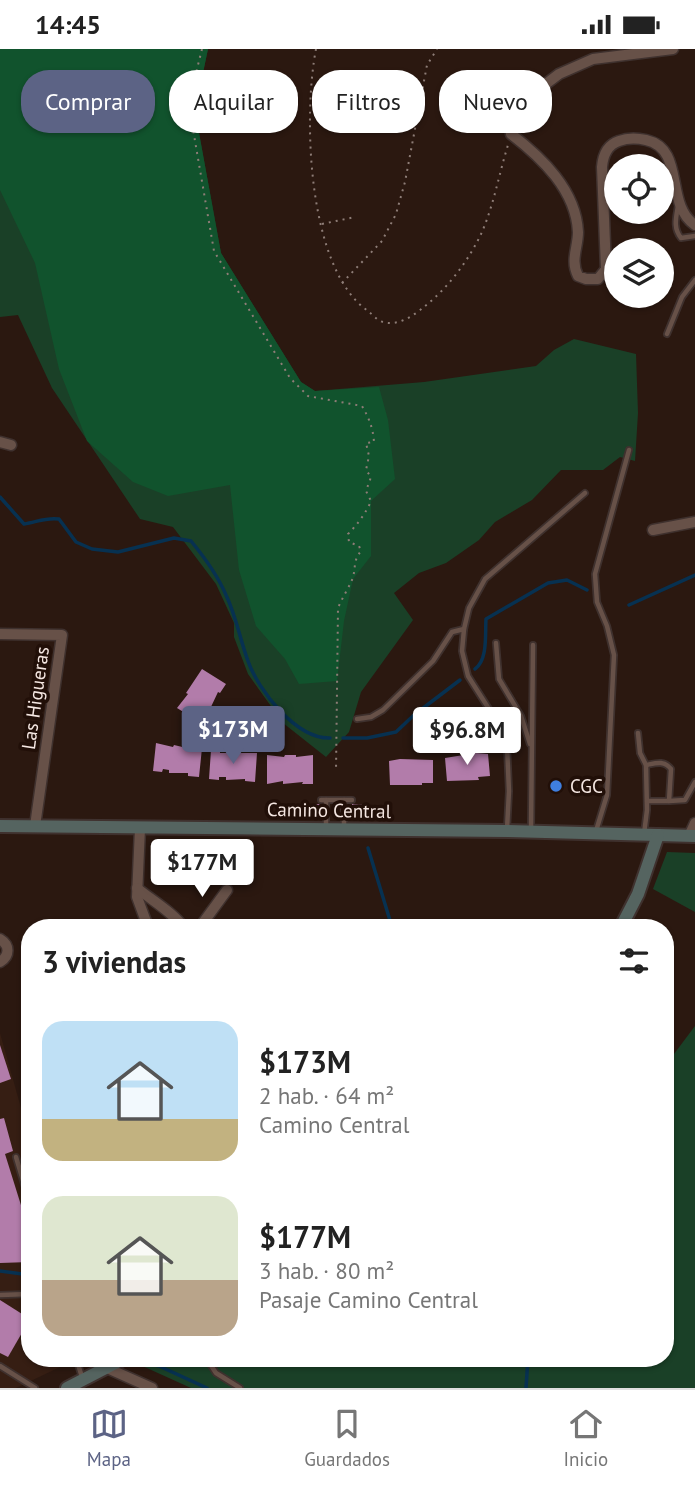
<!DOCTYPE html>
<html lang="es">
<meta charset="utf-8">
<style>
:root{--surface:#fff;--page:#f6f6f6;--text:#222;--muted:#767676;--line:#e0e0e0;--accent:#5c6385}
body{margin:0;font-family:"PT Sans",sans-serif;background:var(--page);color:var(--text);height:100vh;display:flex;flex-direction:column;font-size:26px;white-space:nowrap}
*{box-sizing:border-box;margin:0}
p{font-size:23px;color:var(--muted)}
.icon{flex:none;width:38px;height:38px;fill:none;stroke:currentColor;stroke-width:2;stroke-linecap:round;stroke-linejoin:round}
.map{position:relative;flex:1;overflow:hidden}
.panel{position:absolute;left:21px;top:870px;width:653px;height:448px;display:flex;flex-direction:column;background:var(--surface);border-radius:28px;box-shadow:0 2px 5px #0004}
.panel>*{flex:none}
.banner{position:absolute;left:21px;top:21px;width:654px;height:63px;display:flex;gap:14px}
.buttons{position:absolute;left:604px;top:105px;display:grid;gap:14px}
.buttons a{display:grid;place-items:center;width:70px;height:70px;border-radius:50%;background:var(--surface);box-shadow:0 2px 5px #0004;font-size:35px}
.price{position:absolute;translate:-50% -60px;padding:0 16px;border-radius:7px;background:#fff;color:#222;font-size:23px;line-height:46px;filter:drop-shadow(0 2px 4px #0008)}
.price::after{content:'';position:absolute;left:50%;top:42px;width:21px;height:16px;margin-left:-10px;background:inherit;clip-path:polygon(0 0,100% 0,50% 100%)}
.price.active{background:var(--accent);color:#fff}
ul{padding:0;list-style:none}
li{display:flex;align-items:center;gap:21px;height:175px;padding:0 21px}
li span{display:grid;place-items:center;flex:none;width:196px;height:140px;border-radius:21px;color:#555}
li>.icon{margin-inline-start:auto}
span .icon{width:84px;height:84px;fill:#fffc;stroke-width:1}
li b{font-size:30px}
h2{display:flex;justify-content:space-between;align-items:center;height:84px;padding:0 21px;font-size:30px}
.pill{padding:0 24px;border-radius:28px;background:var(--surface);box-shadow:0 2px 5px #0004;font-size:24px;line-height:63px}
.pill.active{background:var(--accent);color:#fff}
.status{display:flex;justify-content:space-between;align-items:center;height:49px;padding:0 35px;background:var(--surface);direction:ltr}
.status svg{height:19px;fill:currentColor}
.tab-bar{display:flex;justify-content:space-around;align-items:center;height:98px;border-top:2px solid var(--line);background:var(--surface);font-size:19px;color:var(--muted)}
.tab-bar a{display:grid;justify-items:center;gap:4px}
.tab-bar .active{color:var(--accent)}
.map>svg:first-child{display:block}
.built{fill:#361e13}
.green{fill:#1a4027}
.forest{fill:#11532d}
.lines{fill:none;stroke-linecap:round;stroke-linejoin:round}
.stream{stroke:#073151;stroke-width:3.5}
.building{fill:#b27caa}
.lane-casing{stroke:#3f312e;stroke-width:8}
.street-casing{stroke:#3f312e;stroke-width:13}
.secondary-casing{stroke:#3f312e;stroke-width:16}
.path{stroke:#8e7d77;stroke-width:2;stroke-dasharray:2 5;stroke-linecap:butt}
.lane{stroke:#675148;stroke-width:4.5}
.street{stroke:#675148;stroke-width:10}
.secondary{stroke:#556460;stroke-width:12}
.shop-dot{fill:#3f7fe0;stroke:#210f08;stroke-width:2.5}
.labels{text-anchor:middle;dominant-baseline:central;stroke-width:7;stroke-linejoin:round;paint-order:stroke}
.street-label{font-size:19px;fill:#f5e7e2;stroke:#210f08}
.poi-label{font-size:19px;fill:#f5e7e2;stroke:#210f08;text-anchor:start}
</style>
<div class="status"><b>14:45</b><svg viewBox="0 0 49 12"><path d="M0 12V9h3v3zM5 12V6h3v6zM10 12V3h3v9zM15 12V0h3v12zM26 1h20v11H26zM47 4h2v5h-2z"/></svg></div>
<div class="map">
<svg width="695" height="1339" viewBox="0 0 695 1339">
<rect width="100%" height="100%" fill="#2b1810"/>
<polygon class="built" points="0,984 30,1091 30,1309 79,1309 16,1339 0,1339"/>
<g class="green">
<polygon points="0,0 208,0 195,62 221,204 301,333 315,342 424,333 536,317 554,301 574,290 636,305 638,364 635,412 620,408 603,421 561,421 532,451 495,473 479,491 446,514 419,524 394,544 413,571 361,643 349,683 326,708 283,674 248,625 234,588 234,574 216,535 173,478 140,470 52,339 18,266 0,268"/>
<polygon points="667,803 695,804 695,863 653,840"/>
<polygon points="695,977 695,1339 191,1339 138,1315 148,1309 665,1309 665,1017"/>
</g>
<polygon class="forest" points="0,0 208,0 195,62 221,204 301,333 315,342 379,338 388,371 395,430 371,452 371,507 353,530 344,572 337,632 299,635 285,610 256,577 239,521 230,436 168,447 133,433 87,392 59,320 35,214 0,141"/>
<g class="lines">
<g class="stream">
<path d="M0,448L24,475C37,473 46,468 59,470L76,493L92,500L118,503L174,489L191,492C205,509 217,525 226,546C236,567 240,590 248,612C258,641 296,690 330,689"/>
<polyline points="629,556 695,526"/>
<path d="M475,620C488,611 485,585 486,570L548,534L567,531L587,541"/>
<polyline points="343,689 367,689 396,683 414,666 460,631"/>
<polyline points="368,799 392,878"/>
<polyline points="0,1222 30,1226"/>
<polyline points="139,1312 159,1317 207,1339"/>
<polyline points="526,1339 528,1309"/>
</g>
</g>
<g class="building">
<polygon points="202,620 226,635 220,644 218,643 210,660 207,659 204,664 206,666 201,674 177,659 188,645 186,644"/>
<polygon points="156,694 173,698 174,696 191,700 191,698 202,699 199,728 188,727 188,724 169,724 169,721 163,720 162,723 153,722"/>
<polygon points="211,701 220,702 220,704 257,704 255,733 245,732 245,730 226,731 226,728 219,728 219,731 209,730"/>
<polygon points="476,704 488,705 490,727 478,728 479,731 447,732 445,709"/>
<polygon points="267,706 284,708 285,706 296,706 296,708 313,706 313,735 302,735 303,733 283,735 283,732 267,735"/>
<polygon points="400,710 433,711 433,734 422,734 422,736 390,736 389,712"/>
<rect x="311" y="755" width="10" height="5"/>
<polygon points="352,755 364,756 364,761 352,761"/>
<polygon points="0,996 11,1030 0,1034"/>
<polygon points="4,1069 13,1102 5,1105 30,1185 30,1213 0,1214 0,1070"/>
<polygon points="0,1251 30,1270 8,1308 0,1304"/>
</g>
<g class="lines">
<defs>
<g id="lane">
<path d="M678,157C676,169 673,179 681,189L695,187"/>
<polyline points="667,285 682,248 695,231"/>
<polyline points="496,594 499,630 521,667 530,695"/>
<polyline points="357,670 371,668 383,661 433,612 452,583 464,580"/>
<polyline points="638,684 640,704 646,716 647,761 644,785"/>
<path d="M646,716C656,714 664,711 671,720L669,752H647"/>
<polyline points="321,751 352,751"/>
<polyline points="326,751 326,778"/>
<polyline points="669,752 685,751 695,733"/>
<polyline points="344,780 344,751"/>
<polyline points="507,780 509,742 507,697 503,682 468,627 462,602 464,580 469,559 485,530 585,444"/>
<polyline points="531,781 533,596"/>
<polyline points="596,782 607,746 614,606 607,577 597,553 595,525 629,401"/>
<polyline points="16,1108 30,1155"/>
<polyline points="0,1246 30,1245"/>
<polyline points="76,1309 82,1328"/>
<polyline points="206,1309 216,1324 240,1339"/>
<polyline points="0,1317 35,1339"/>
</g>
<g id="street">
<path d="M673,0L593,10L559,25L534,44L520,61L511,85C542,109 576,141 578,183C578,199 570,211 578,227L586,230H598L606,220L602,118C603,106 607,96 619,92C627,89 637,89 646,91C686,100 664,155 695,176"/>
<polyline points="0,393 11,396"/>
<polyline points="653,481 695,473"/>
<polyline points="0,585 62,586 35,777"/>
<polyline points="140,779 137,848 148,878"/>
<polyline points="689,787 695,774"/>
<path d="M137,839C150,850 175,865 183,878"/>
<polyline points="200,878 227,841"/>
<path d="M0,890C10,896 10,907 0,913"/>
<polyline points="107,1319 152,1339"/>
</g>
<g id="secondary">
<polyline points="0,777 507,782 695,787"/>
<polyline points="621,878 638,845 658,786"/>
<polyline points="67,1339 125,1309"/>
</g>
</defs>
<use href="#lane" class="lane-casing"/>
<use href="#street" class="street-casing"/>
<use href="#secondary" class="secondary-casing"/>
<g class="path">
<path d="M202,0L191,44L190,63L214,202L290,329L308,347L362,357C369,369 373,379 374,393L366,394L369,407L366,421L371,428L366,442L371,452C366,464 357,476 348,485L349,493L359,497L361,502C353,512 356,517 353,528C352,533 341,551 338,559L336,722"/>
<path d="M316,0C303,66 307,220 368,262C372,265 376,270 380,272C396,279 413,267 424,258C448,239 469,211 482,183C494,155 499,125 508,96"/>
<polyline points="322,175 355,168"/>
<polyline points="342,234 382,192 396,165 405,133 427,16 437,0"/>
</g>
<use href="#lane" class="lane"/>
<use href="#street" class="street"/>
<use href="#secondary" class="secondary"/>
</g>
<circle class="shop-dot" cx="556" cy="737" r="7"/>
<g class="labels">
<g class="street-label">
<text transform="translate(35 649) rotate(-82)">Las Higueras</text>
<text transform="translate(329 761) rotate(1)">Camino Central</text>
</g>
<g class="poi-label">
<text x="570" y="737">CGC</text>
</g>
</g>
</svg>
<div class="buttons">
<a><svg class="icon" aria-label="locate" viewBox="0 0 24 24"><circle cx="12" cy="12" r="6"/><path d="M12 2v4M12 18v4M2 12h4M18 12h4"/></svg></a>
<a><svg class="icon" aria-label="layers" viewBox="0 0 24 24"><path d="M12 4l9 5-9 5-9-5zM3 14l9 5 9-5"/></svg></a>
</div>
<b class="price active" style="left:233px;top:717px">$173M</b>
<b class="price" style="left:467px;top:718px">$96.8M</b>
<b class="price" style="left:202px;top:850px">$177M</b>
<div class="banner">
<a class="pill active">Comprar</a>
<a class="pill">Alquilar</a>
<a class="pill">Filtros</a>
<a class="pill">Nuevo</a>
</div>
<section class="panel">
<h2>3 viviendas<svg class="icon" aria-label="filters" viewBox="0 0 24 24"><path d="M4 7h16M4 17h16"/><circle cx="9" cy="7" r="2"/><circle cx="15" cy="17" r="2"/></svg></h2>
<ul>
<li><span style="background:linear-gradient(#bfe0f5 70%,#c2b280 0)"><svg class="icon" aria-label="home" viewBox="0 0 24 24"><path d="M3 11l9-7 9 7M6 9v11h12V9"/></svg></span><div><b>$173M</b><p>2 hab. · 64 m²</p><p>Camino Central</p></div></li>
<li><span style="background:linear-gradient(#dfe7d0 60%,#b9a48a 0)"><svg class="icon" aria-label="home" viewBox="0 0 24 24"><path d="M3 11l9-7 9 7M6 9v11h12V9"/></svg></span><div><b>$177M</b><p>3 hab. · 80 m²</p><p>Pasaje Camino Central</p></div></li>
</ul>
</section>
</div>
<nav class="tab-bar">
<a class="active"><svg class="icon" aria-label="map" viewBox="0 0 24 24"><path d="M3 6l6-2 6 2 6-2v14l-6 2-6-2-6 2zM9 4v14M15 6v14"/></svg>Mapa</a>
<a><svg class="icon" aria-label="saved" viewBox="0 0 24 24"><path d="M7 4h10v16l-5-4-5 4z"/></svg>Guardados</a>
<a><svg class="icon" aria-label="home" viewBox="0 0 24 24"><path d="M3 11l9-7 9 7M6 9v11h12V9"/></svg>Inicio</a>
</nav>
